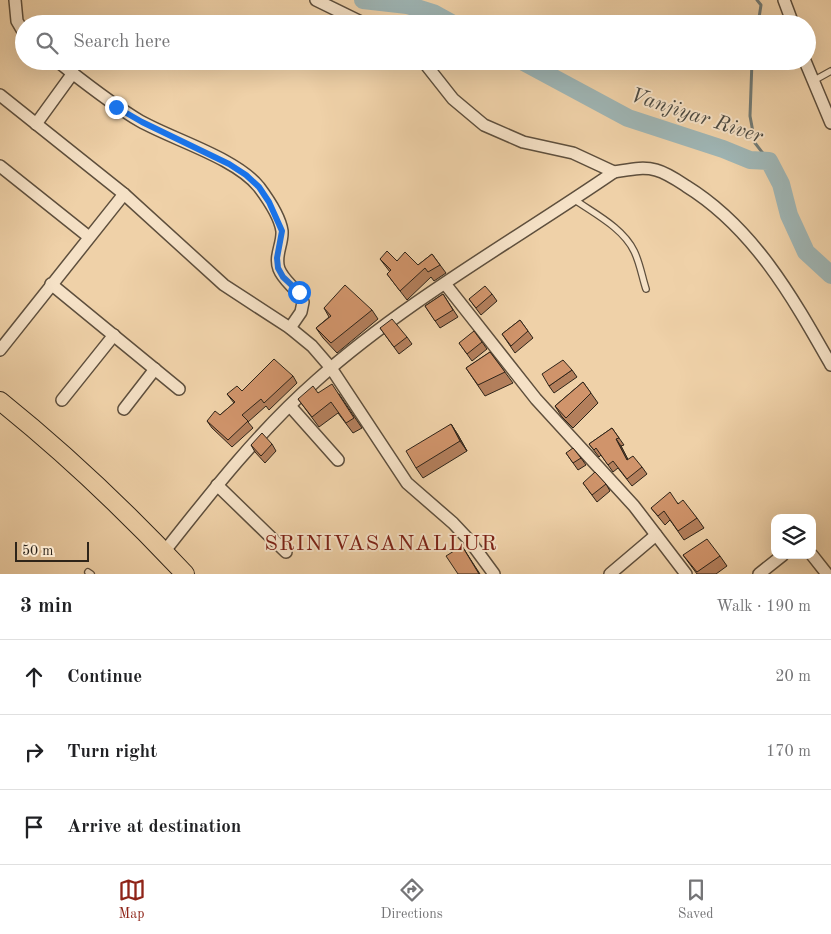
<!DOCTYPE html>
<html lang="en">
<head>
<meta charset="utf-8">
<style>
	body { margin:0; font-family:"Old Standard TT",serif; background:#f2f2f2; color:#202124 }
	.controls { position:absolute; right:15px; bottom:15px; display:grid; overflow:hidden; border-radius:10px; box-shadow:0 5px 20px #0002 }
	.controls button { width:45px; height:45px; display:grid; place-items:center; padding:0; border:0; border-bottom:1px solid #e0e0e0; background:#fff; color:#202124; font:25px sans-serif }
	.scale { position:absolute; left:15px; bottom:12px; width:74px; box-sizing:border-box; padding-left:5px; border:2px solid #2e2419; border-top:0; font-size:14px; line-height:18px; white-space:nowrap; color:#2e2419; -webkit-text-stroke:4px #f5e1c6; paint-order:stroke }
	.stop { position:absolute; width:15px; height:15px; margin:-11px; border:4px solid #1a73e8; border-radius:50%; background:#fff }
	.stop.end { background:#1a73e8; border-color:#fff; box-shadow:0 1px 5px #0008 }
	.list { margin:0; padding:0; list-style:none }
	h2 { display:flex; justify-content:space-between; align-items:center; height:65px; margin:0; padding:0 20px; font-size:21px }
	h2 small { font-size:16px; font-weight:400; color:#757577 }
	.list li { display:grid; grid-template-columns:32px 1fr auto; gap:15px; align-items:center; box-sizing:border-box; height:75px; padding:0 20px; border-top:1px solid #e0e0e0 }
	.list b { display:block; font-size:19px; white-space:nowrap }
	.list em { font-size:16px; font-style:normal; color:#757577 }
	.icon { flex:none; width:28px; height:28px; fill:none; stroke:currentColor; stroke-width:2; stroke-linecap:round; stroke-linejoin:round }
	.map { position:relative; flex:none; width:831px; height:574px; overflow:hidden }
	.search { position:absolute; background:#fff; box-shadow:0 5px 20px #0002; left:15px; right:15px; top:15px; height:55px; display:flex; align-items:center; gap:12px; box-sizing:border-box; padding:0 18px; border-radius:28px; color:#757577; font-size:19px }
	.sheet { height:290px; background:#fff }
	nav { display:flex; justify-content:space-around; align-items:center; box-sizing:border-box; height:70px; border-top:1px solid #e0e0e0; background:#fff; font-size:14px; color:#757577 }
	nav a { display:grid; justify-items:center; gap:2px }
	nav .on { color:#8f2418 }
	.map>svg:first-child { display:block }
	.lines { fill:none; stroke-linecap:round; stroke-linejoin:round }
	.stream { stroke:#717a75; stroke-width:3 }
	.river { stroke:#9eb4b3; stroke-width:18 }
	.service-casing { stroke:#5e4f3d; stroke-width:8 }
	.minor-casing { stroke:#5e4f3d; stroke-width:14 }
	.primary-casing { stroke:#2e2419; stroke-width:20 }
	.service { stroke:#f5e1c6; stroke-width:5.5 }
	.minor { stroke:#f5e1c6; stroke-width:11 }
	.primary { stroke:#efd1a8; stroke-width:18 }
	.wall { fill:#b37f5c; stroke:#2e2419 }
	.shaded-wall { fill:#92684b; stroke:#2e2419 }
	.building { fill:#d0946b; stroke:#2e2419 }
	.route { stroke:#1a73e8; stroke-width:6 }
	.labels { text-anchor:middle; stroke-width:4; stroke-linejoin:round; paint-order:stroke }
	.water-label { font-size:21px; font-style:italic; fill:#4a4840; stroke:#f5e1c6 }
	.quarter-label { font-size:22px; letter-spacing:1px; fill:#7a1f14; stroke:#f5e1c6 }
</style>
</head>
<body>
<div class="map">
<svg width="831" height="574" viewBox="0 0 831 574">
	<rect width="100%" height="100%" fill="#efd1a8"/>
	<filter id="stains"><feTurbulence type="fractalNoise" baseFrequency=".004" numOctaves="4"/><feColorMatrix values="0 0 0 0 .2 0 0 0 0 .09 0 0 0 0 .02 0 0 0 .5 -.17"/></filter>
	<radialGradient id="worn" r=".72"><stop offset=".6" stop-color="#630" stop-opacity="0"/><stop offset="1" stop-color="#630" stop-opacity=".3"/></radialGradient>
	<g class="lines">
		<g class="stream">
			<polyline points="757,0 761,5 758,24"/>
			<polyline points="752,61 750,116 755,143 769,161"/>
		</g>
		<g class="river">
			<polyline points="363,0 407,5 433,13 453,24"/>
			<polyline points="522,61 628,118 723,149 750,160 769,161 781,184 789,215 806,252 831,275"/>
		</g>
		<g class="service-casing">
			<g id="service">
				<polyline points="813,81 831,71"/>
				<path d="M 575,200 C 595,214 623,228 634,251 C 640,263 642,277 646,289"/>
				<polyline points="88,572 91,574"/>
			</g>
		</g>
		<g class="minor-casing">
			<g id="minor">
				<polyline points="15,0 17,21 24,33"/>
				<polyline points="316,0 365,24"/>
				<polyline points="784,0 793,24"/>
				<path d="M 57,61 C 84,82 111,104 140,121 C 174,140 236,158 259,187 C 268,199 280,217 282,231 C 283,244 274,256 279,269 C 284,282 298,289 303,302 L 301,312 L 290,328"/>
				<polyline points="423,61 453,99 484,125 523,142 573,153 614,172"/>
				<polyline points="805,61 831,123"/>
				<polyline points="0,95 124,194 224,285 290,328 312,346 331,368 407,483 453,523 469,540 494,574"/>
				<polyline points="36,124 73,73"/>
				<polyline points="0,166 89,237"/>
				<polyline points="51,284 179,389"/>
				<polyline points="446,285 536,399 634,506 686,574"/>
				<polyline points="0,350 124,194"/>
				<polyline points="62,400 114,335"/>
				<polyline points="290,406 338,460"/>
				<polyline points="124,409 155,369"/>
				<polyline points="217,485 286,552"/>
				<path d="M 164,552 C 212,491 259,431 317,380 C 407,300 515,240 614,172 C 628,170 642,166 656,170 C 667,173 677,180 686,186 C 754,228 793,298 831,365"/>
				<polyline points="812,555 827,574"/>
				<polyline points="610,574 656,535"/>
				<polyline points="759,574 783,555"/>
			</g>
		</g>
		<g class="primary-casing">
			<path id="primary" d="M 0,401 C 66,454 127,512 185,574"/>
		</g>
		<use href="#service" class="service"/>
		<use href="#minor" class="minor"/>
		<use href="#primary" class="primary"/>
	</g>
	<g class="wall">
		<polygon points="432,254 446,273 434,281 431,277 407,300 387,274 390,272 380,259 397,261 418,265"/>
		<polygon points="443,294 458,317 440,328 425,306"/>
		<polygon points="492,294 497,301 481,315 469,299"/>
		<polygon points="324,308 372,310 378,319 337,353 323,338 316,328 329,317"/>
		<polygon points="520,320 533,338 515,353 502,334"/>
		<polygon points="380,328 407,337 412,344 399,354"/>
		<polygon points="482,342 487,349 472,361 459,343"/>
		<polygon points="490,352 513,383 485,396 466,368"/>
		<polygon points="572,370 577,377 554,393 549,386"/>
		<polygon points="293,376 297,383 269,410 266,406 248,422 253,428 232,447 212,428 207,421 220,415 234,403 227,394 242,391"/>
		<polygon points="583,382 598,403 573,428 562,417 555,406"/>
		<polygon points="318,393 339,394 362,428 353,433 338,413 319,427 298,399"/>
		<polygon points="451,424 458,435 467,451 423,478 416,468"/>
		<polygon points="612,428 624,445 621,446 628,460 642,467 647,474 632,486 618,468 613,472 601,455 599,457 589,444"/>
		<polygon points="272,444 276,451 265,463 255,452 251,445"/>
		<polygon points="566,453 581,458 586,465 578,470"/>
		<polygon points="583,483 606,484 610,491 597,502"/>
		<polygon points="678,503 697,518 704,528 684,540 670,520 665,525 651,508"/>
		<polygon points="683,555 720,556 727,566 716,574 697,574"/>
	</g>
	<g class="shaded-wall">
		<polygon points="451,424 458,435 467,451 460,441"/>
		<polygon points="616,439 621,446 632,467 627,460"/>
		<polygon points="462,546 469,557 480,574 479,574"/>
	</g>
	<g class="building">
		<polygon points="387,251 397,261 405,252 418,265 432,254 440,265 428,272 425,268 400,291 387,274 391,270 380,259"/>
		<polygon points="345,285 372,310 331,343 316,328 331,316 324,308"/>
		<polygon points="485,286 492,294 476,308 469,299"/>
		<polygon points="443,294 453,310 435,321 425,306"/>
		<polygon points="392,319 407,337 394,347 380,328"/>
		<polygon points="520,320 528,331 511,346 502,334"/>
		<polygon points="474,331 482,342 467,354 459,343"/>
		<polygon points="490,352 505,372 478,385 466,368"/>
		<polygon points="274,359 293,376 264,403 261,399 242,415 248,421 228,440 207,421 215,411 220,415 235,402 227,394 237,386 242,391"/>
		<polygon points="563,360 572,370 549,386 542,374"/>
		<polygon points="583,382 591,393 566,418 555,406"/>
		<polygon points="332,384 354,418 346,423 331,402 312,417 298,399 313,386 318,393"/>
		<polygon points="451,424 460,441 416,468 406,451"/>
		<polygon points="612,428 619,438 616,439 627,460 633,456 642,467 627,479 613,461 608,465 596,448 594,450 589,444"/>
		<polygon points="262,433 272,444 261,456 251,445"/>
		<polygon points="573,448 581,458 573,463 566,453"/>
		<polygon points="595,472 606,484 592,495 583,483"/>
		<polygon points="670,492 678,504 683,500 697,518 678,531 664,511 658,516 651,508"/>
		<polygon points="707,539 720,556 697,572 683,555"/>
		<polygon points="462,546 479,574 458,574 446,556"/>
	</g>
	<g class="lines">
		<polyline class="route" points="116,107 142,122 229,164 246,175 259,187 269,202 282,231 277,258 278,268 283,277 299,292"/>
	</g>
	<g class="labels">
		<g class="water-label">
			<text transform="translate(697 115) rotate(18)" y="7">Vanjiyar River</text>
		</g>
		<g class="quarter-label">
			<text x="381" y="550">SRINIVASANALLUR</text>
		</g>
	</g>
	<rect width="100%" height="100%" filter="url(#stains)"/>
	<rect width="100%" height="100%" fill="url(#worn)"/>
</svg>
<div class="controls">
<button><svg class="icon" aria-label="layers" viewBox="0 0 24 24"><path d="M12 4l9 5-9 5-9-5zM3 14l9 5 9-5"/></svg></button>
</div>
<div class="scale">50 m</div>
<div class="stop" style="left:299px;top:292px"></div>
<div class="stop end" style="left:116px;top:107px"></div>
<div class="search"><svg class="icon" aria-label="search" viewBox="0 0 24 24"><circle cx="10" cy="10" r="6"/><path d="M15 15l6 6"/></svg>Search here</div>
</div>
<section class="sheet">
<h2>3 min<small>Walk · 190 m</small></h2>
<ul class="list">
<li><svg class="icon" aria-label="ahead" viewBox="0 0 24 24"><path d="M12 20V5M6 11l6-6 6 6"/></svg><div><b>Continue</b></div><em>20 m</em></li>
<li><svg class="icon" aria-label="right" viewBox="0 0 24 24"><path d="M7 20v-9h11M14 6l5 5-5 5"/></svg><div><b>Turn right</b></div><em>170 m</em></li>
<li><svg class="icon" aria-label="arrive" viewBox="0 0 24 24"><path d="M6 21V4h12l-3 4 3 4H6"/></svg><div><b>Arrive at destination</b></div></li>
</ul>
</section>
<nav>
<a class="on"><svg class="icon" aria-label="map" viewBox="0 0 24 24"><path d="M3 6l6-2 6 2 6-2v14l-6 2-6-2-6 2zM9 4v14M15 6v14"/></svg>Map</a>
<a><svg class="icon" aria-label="directions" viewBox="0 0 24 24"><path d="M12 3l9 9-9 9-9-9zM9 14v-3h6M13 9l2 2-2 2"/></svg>Directions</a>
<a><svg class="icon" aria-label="saved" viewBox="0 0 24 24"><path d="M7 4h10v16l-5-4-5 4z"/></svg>Saved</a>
</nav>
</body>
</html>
